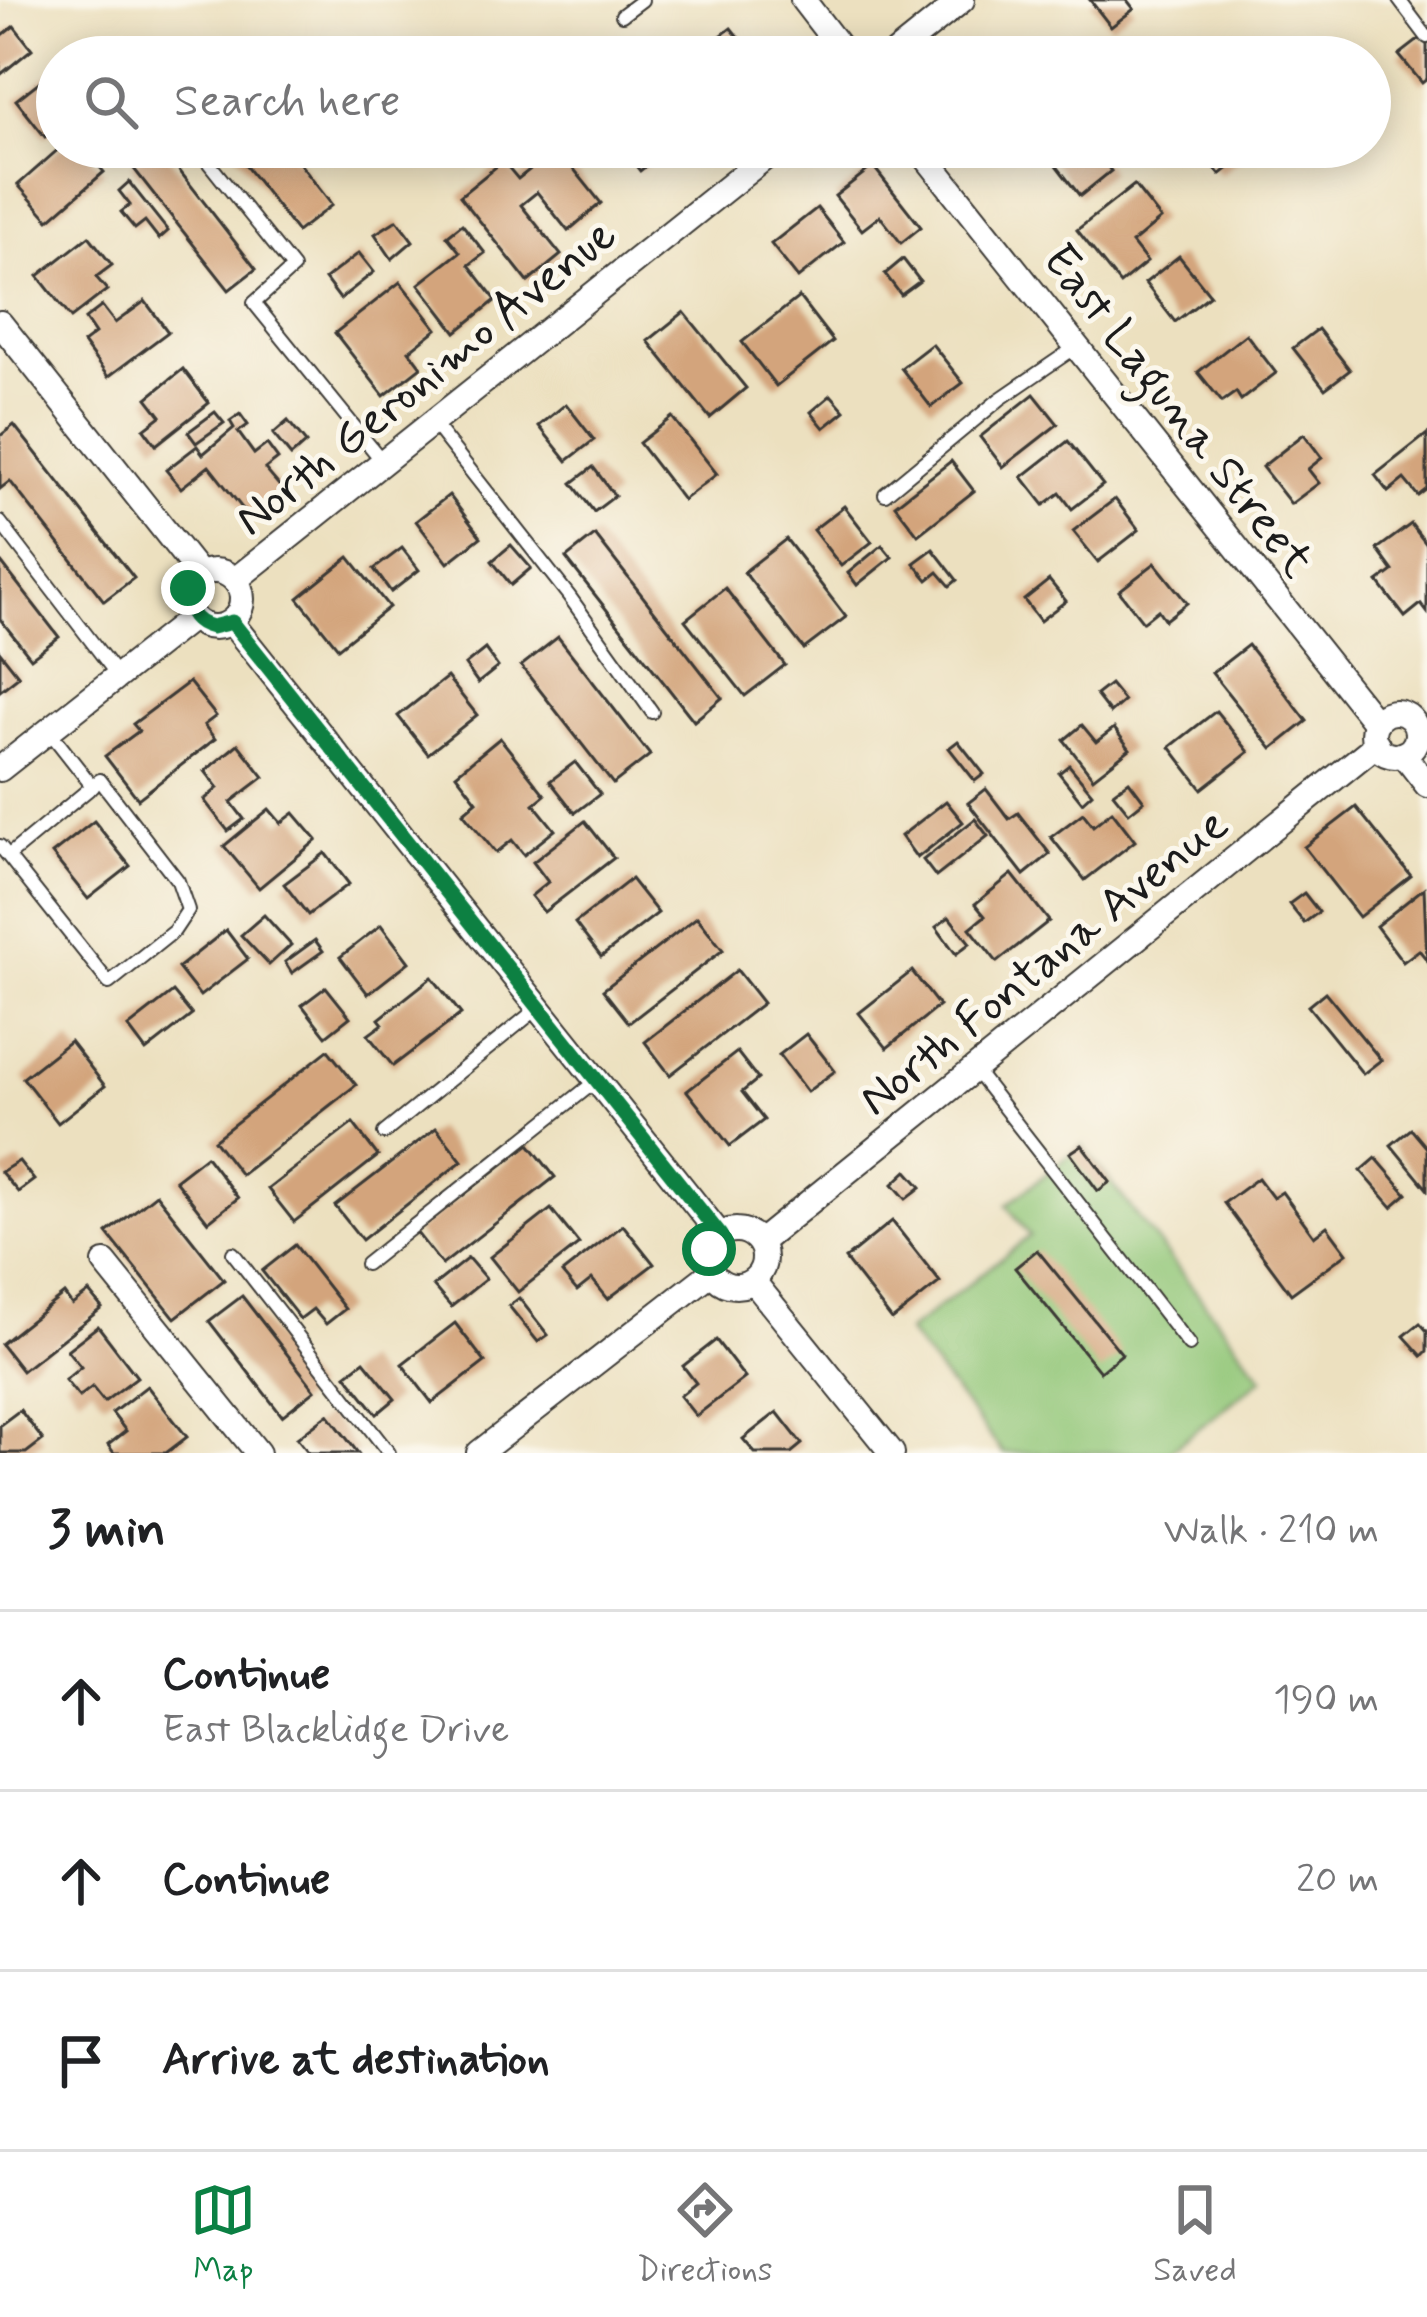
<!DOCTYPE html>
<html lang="en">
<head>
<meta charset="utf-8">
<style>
	body { margin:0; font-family:Mynerve,sans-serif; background:#f2f2f2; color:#202124 }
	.stop { position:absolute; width:36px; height:36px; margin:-27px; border:9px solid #0b8043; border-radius:50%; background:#fff }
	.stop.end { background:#0b8043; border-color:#fff; box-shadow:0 3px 12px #0008 }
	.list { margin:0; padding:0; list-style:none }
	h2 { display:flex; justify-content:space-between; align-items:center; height:156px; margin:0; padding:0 48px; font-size:51px }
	h2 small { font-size:39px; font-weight:400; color:#757577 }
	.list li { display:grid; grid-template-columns:78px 1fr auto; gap:36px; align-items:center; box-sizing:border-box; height:180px; padding:0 48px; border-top:3px solid #e0e0e0 }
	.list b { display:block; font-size:45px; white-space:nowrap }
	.list p { margin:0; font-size:39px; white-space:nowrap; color:#757577 }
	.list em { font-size:39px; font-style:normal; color:#757577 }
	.icon { flex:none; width:66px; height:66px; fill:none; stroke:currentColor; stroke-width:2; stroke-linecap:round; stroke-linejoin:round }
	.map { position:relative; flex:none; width:1427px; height:1453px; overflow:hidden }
	.search { position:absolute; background:#fff; box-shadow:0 6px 30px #0003; left:36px; right:36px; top:36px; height:132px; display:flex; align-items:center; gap:30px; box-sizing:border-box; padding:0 42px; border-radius:66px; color:#757577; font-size:45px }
	.sheet { height:696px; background:#fff }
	nav { display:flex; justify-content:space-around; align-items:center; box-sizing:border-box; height:168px; border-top:3px solid #e0e0e0; background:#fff; font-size:33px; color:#757577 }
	nav a { display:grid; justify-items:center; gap:6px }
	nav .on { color:#0b8043 }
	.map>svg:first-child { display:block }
	.green { fill:#91c677; stroke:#56714a; stroke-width:3 }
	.building { fill:#d3a47c }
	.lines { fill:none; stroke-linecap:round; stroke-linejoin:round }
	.lane-casing { stroke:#3b3934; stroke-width:16 }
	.street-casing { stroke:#3b3934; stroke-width:28 }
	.lane { stroke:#fff; stroke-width:12 }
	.street { stroke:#fff; stroke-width:24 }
	.route { stroke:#0b8043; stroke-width:15 }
	.labels { text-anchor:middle; stroke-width:10; stroke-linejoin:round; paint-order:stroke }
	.street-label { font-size:48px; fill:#1c1c1c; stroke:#fbf7ec }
</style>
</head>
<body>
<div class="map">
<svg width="1427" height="1453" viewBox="0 0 1427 1453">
	<rect width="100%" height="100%" fill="#fbf7ec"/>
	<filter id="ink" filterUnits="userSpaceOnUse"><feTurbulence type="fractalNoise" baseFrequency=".00833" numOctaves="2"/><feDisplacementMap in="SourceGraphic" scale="24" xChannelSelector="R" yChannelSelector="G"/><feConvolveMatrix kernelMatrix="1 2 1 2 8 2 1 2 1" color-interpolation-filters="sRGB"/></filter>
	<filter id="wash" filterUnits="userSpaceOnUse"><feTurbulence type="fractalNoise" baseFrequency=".004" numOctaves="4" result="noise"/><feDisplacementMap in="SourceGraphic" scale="48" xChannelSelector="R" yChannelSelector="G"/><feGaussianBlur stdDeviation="2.7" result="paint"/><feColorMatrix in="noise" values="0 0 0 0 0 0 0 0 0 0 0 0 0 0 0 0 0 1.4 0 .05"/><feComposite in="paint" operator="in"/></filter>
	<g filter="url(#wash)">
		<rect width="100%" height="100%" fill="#ece0bf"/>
		<polygon class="green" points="1082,1145 1263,1378 1167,1453 1003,1453 907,1332 1030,1236 1007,1205"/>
		<g id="blocks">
			<g class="building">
				<polygon points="1090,0 1127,0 1134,9 1111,27"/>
				<polygon points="14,26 32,49 0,75 0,37"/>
				<polygon points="731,28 754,57 693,57"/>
				<polygon points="1421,38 1427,45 1427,79 1422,83 1399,55"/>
				<polygon points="53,71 57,76 57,128 45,137 16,100"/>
				<polygon points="61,147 82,147 104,172 49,220 18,185"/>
				<polygon points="154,147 161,147 256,269 229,290 131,165"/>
				<polygon points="231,147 287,147 332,205 297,232"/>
				<polygon points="621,147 670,147 640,171"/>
				<polygon points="1042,147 1093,147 1111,171 1080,196"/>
				<polygon points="1198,147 1245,147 1249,152 1220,175"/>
				<polygon points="557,148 601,203 568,231 537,192 521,205 561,255 528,282 460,196 503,161 518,179"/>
				<polygon points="873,166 921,227 901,243 880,216 862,230 835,196"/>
				<polygon points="129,182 168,231 159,239 145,221 135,229 121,212 130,205 119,191"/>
				<polygon points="1134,185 1161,219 1132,243 1147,262 1120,284 1077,230"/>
				<polygon points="817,208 844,242 798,278 771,244"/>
				<polygon points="397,220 413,241 392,259 375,234"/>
				<polygon points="462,224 485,253 469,265 496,300 456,332 419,284 460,252 447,236"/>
				<polygon points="89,236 112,265 96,277 107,290 71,318 38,276"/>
				<polygon points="359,253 374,272 340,299 325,279"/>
				<polygon points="1179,256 1210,295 1175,322 1145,283"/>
				<polygon points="903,259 920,281 901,295 885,274"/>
				<polygon points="400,282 437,329 409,351 421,367 384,396 335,333"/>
				<polygon points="799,297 833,341 776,386 742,342"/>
				<polygon points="145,301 168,332 108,377 83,343 95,334 85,319 102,306 115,323"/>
				<polygon points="684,312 746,388 710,418 648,341"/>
				<polygon points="1318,329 1350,370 1325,389 1293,348"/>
				<polygon points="1246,334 1276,373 1241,400 1236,392 1222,402 1198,372"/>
				<polygon points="932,344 963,383 931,407 901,368"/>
				<polygon points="183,369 209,403 156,445 144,429 161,416 147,398"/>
				<polygon points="1034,394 1058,424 1003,467 980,437"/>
				<polygon points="831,395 845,411 824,428 811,412"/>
				<polygon points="566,404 594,440 567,461 539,426"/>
				<polygon points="215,412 224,423 196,443 188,432"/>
				<polygon points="240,414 248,425 238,432 254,454 267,444 278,459 265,469 283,490 249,517 209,466 181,488 166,470 197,446 203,454 234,428 230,421"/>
				<polygon points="672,417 717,474 683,500 639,443"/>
				<polygon points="288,421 306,443 291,456 273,434"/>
				<polygon points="14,425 134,578 104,601 10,481 0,489 0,436"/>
				<polygon points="1304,434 1322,458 1308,469 1319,483 1291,504 1262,467"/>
				<polygon points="1427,434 1427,489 1418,496 1404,479 1388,492 1375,475"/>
				<polygon points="1068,441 1103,485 1072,509 1060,493 1044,505 1022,477"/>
				<polygon points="951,461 974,491 918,535 895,505"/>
				<polygon points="593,467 615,496 594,512 572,483"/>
				<polygon points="449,495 481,537 448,563 416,521"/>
				<polygon points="1115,499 1139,530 1098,562 1073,531"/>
				<polygon points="844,506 872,542 841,566 813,530"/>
				<polygon points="1411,524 1427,545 1427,612 1421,604 1405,617 1378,582 1393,571 1377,549"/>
				<polygon points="595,535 722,698 694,721 566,558"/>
				<polygon points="786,539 846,617 804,649 744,572"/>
				<polygon points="511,545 531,568 511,585 492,561"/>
				<polygon points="882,545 892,557 857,585 848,573"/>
				<polygon points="402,548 419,570 391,592 374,569"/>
				<polygon points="933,549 957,580 950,586 938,572 928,580 914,563"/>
				<polygon points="349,557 389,607 338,648 298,598"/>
				<polygon points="0,561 59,637 31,658 0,619"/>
				<polygon points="1155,563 1187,603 1165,620 1158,610 1143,622 1119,591"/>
				<polygon points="1049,580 1066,601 1040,621 1024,600"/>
				<polygon points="725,588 785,665 745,696 685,620"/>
				<polygon points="558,637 650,755 613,784 521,666"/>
				<polygon points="1248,645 1307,721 1272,749 1212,673"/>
				<polygon points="485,649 498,667 478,683 465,665"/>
				<polygon points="0,652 19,676 0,691"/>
				<polygon points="447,677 477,715 428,754 398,716"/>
				<polygon points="189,682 216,716 204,725 215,739 138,799 105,756 139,731 133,724"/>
				<polygon points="1110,684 1124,701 1110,713 1096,695"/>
				<polygon points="1216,711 1249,752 1202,789 1170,747"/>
				<polygon points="1082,725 1096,742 1114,728 1130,749 1093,778 1064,740"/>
				<polygon points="500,738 545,795 534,804 555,830 524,855 512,840 496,853 463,813 477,801 456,774"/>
				<polygon points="958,741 984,774 975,781 949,748"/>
				<polygon points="238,744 264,777 231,802 244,819 228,831 204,800 218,788 205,771"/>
				<polygon points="575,762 600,794 575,813 550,781"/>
				<polygon points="1069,765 1092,793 1082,802 1059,773"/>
				<polygon points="1129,781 1144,801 1129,813 1113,793"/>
				<polygon points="986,789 1009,819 1018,813 1050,854 1024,875 968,803"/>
				<polygon points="946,801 963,822 917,858 901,836"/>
				<polygon points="1356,807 1411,876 1359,917 1304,847"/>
				<polygon points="269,809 281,823 294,813 317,840 259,888 224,846"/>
				<polygon points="1112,811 1135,841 1085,880 1051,837 1083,813 1093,826"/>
				<polygon points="975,819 988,836 936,877 923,860"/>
				<polygon points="94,821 130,866 88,899 52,854"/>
				<polygon points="585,821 614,858 544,912 531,896 548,882 533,862"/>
				<polygon points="325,853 349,884 308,915 284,884"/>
				<polygon points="1012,874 1049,921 997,962 970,928 985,916 975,904"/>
				<polygon points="631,879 658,913 601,957 575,923"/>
				<polygon points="1424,888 1427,960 1419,950 1403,962 1376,926"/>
				<polygon points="1304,893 1319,912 1304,923 1289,904"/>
				<polygon points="264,915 291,945 269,965 241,935"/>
				<polygon points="697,917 723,950 629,1023 603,990"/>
				<polygon points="949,917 970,943 956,954 936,927"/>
				<polygon points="381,925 409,962 368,994 340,957"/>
				<polygon points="226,930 248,959 200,996 178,968"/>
				<polygon points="315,940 323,951 292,973 285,962"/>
				<polygon points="737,970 763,1003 670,1075 645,1042"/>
				<polygon points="912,971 939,1006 887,1048 859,1013"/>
				<polygon points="432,977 461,1014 393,1066 368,1035 383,1024 379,1019"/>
				<polygon points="326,987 350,1017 326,1036 302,1005"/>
				<polygon points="173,992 192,1015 146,1051 128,1027"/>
				<polygon points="1325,992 1381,1060 1363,1074 1308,1006"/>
				<polygon points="806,1034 835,1071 807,1092 779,1055"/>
				<polygon points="70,1041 105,1086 58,1123 23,1078"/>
				<polygon points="328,1050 356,1085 241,1175 214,1140"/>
				<polygon points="737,1052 758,1079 742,1092 764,1120 730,1146 687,1091"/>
				<polygon points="353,1123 378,1156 294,1222 268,1189"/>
				<polygon points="436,1128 462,1161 362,1240 335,1206"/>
				<polygon points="1411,1129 1427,1148 1427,1189 1391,1145"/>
				<polygon points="529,1144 555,1177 442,1265 416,1232"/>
				<polygon points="1082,1145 1110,1182 1098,1191 1070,1153"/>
				<polygon points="206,1156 238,1198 208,1222 175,1180"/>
				<polygon points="1376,1158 1407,1194 1392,1207 1361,1171"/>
				<polygon points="19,1161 34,1180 18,1192 1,1172"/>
				<polygon points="907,1171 921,1187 906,1199 893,1184"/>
				<polygon points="1258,1178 1273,1198 1282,1192 1314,1236 1327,1226 1347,1253 1291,1294 1224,1203"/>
				<polygon points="156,1194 224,1280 175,1318 107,1233"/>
				<polygon points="551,1209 579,1244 518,1292 490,1257"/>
				<polygon points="892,1221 940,1282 892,1320 845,1259"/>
				<polygon points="623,1225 654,1264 608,1299 592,1279 577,1291 562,1273"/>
				<polygon points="295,1245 345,1309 326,1324 313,1309 300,1319 262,1271"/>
				<polygon points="1037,1250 1122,1354 1100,1372 1015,1268"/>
				<polygon points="468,1258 486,1279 451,1307 433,1286"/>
				<polygon points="89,1292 102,1308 22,1371 1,1344 64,1294 72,1305"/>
				<polygon points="242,1296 315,1390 282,1416 209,1321"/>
				<polygon points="519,1298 548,1335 538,1342 509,1306"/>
				<polygon points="455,1323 485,1362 432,1403 402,1364"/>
				<polygon points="1420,1323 1427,1331 1427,1351 1422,1356 1404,1336"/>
				<polygon points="98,1326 137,1377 104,1402 92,1387 79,1397 65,1380 81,1367 67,1350"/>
				<polygon points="716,1340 745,1378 696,1416 680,1396 696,1383 683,1366"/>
				<polygon points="364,1361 395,1399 377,1414 346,1375"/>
				<polygon points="147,1386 187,1437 166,1453 114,1453 108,1445 126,1431 112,1413"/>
				<polygon points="20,1410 43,1440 26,1453 0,1453 0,1425"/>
				<polygon points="777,1412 802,1444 791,1453 755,1453 743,1439"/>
				<polygon points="328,1414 358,1453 309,1453 297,1438"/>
			</g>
		</g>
	</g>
	<g filter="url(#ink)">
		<use href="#blocks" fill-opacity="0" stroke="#3b3934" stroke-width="3"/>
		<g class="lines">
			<g class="lane-casing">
				<g id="lane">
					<polyline points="1399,0 1427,37"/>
					<polyline points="622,15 642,0"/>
					<polyline points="196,147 293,268 254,303 383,462"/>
					<polyline points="433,423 569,596 652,712"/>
					<polyline points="885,494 1000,399 1076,347"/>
					<polyline points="0,522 118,676"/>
					<polyline points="49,731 93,787"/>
					<polyline points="0,846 8,856 109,983 174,931 188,910 178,881 100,780 8,856"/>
					<polyline points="974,1069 1189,1345"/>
					<polyline points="384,1133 538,1008"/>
					<polyline points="233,1253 389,1453"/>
					<polyline points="366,1264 596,1081"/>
				</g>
			</g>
			<g class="street-casing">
				<g id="street">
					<polyline points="803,0 847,57"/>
					<polyline points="891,57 962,0"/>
					<polyline points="918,147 1376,723"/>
					<polyline points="0,323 200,575"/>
					<circle cx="214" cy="599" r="28"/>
					<polyline points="235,580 778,147"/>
					<polyline points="231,622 720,1235"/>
					<circle cx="1395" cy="734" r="22"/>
					<polyline points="1403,754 1427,785"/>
					<polyline points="0,769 193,617"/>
					<circle cx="736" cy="1258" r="28"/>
					<polyline points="760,1242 1377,744"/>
					<polyline points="105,1263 258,1453"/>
					<polyline points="753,1281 892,1453"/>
					<polyline points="479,1453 712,1272"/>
				</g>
			</g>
			<use href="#lane" class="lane"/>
			<use href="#street" class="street"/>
		</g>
	</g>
	<g class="lines" filter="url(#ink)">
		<path class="route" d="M 188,588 C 186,608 191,622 212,627 L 232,622 L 720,1235 L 709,1249"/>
	</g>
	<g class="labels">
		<g class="street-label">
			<text transform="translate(424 375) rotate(-39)" y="17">North Geronimo Avenue</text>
			<text transform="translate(1180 409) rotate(52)" y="17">East Laguna Street</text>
			<text transform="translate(1042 960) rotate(-39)" y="17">North Fontana Avenue</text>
		</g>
	</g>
</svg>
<div class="stop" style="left:709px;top:1249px"></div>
<div class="stop end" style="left:188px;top:588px"></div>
<div class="search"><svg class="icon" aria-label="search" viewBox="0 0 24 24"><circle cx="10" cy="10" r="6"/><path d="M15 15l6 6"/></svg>Search here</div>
</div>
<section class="sheet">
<h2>3 min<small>Walk · 210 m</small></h2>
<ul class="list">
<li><svg class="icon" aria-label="ahead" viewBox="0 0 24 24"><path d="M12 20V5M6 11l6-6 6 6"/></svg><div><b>Continue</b><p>East Blacklidge Drive</p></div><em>190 m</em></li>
<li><svg class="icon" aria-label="ahead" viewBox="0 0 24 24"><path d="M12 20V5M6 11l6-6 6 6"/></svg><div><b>Continue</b></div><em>20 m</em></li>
<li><svg class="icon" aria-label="arrive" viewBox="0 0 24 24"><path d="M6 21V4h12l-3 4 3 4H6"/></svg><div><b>Arrive at destination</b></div></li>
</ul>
</section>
<nav>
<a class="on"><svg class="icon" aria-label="map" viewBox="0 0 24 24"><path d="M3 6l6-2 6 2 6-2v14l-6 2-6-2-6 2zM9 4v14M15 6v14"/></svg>Map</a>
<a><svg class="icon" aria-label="directions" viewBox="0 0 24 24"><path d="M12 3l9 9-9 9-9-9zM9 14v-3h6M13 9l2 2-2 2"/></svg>Directions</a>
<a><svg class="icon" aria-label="saved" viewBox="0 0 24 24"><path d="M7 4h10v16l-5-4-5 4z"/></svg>Saved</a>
</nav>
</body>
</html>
